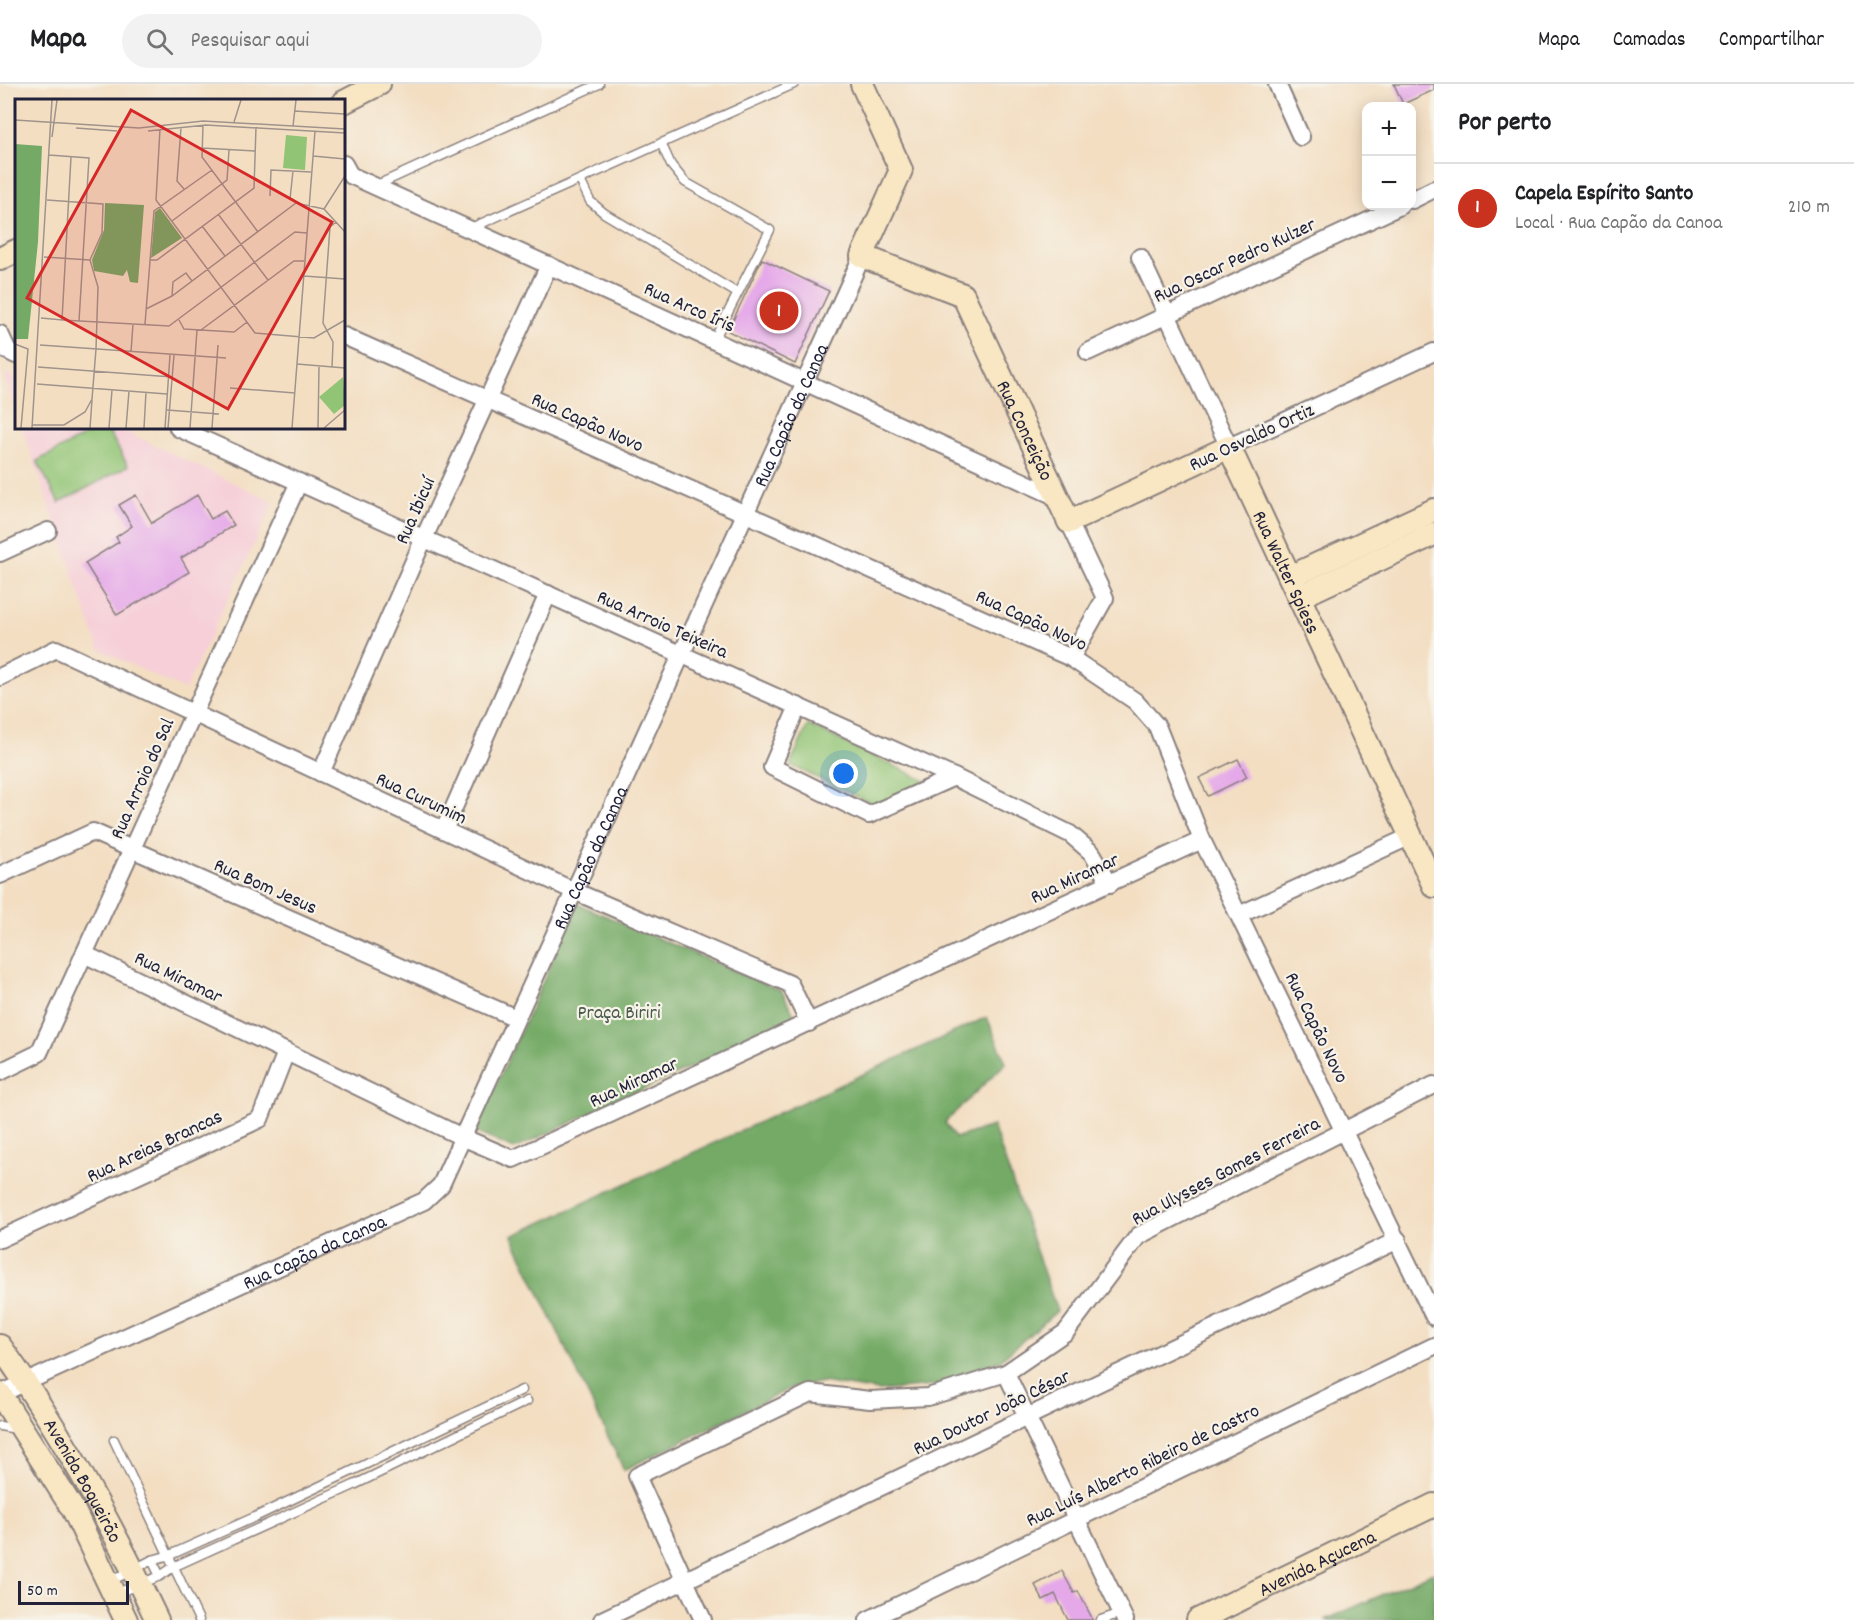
<!DOCTYPE html>
<html lang="pt">
<head>
<meta charset="utf-8">
<style>
	body { margin:0; font-family:Dekko,sans-serif; background:#f2f2f2; color:#202124 }
	.controls { position:absolute; right:18px; top:18px; display:grid; overflow:hidden; border-radius:12px; box-shadow:0 3px 15px #0003 }
	.controls button { width:54px; height:54px; display:grid; place-items:center; padding:0; border:0; border-bottom:2px solid #e0e0e0; background:#fff; color:#202124; font:30px sans-serif }
	.scale { position:absolute; left:18px; bottom:15px; width:111px; box-sizing:border-box; padding-left:6px; border:3px solid #22223b; border-top:0; font-size:16px; line-height:21px; white-space:nowrap; color:#22223b; -webkit-text-stroke:4px #f7f3e8; paint-order:stroke }
	.you { position:absolute; left:844px; top:690px; width:21px; height:21px; margin:-15px; border:4px solid #fff; border-radius:50%; background:#1a73e8; box-shadow:0 0 0 9px #1a73e833 }
	.badge { display:grid; place-items:center; width:39px; height:39px; border-radius:50%; background:#c8321e; color:#fff; font-size:20px; font-weight:700 }
	.pin { position:absolute; translate:-50% -50%; border:3px solid #fff; box-shadow:0 2px 6px #0006 }
	.list { margin:0; padding:0; list-style:none }
	h2 { display:flex; justify-content:space-between; align-items:center; height:78px; margin:0; padding:0 24px; font-size:26px }
	h2 small { font-size:20px; font-weight:400; color:#757577 }
	.list li { display:grid; grid-template-columns:39px 1fr auto; gap:18px; align-items:center; box-sizing:border-box; height:90px; padding:0 24px; border-top:2px solid #e0e0e0 }
	.list b { display:block; font-size:22px; white-space:nowrap }
	.list p { margin:0; font-size:20px; white-space:nowrap; color:#757577 }
	.list em { font-size:20px; font-style:normal; color:#757577 }
	.icon { flex:none; width:33px; height:33px; fill:none; stroke:currentColor; stroke-width:2; stroke-linecap:round; stroke-linejoin:round }
	.map { position:relative; flex:none; width:1434px; height:1536px; overflow:hidden }
	header { display:flex; align-items:center; gap:36px; box-sizing:border-box; height:84px; padding:0 30px; background:#fff; border-bottom:2px solid #e0e0e0 }
	header strong { font-size:28px }
	nav { display:flex; gap:33px; margin-inline-start:auto; font-size:21px }
	.search { width:420px; height:54px; background:#f2f2f2; display:flex; align-items:center; gap:15px; box-sizing:border-box; padding:0 21px; border-radius:33px; color:#757577; font-size:22px }
	main { display:flex }
	aside { flex:1; background:#fff }
	.map>svg:first-child { display:block }
	.built { fill:#f6cfd8 }
	.green { fill:#91c475; stroke:#5a7358; stroke-width:1.5 }
	.forest { fill:#74aa66; stroke:#4b6650; stroke-width:1.5 }
	.building { fill:#e5a9e9 }
	.lines { fill:none; stroke-linecap:round; stroke-linejoin:round }
	.lane-casing { stroke:#8a807e; stroke-width:11 }
	.street-casing { stroke:#8a807e; stroke-width:20 }
	.secondary-casing { stroke:#8a807e; stroke-width:26 }
	.lane { stroke:#fff; stroke-width:8 }
	.street { stroke:#fff; stroke-width:16 }
	.secondary { stroke:#f9e7c3; stroke-width:22 }
	.labels { text-anchor:middle; stroke-width:4.5; stroke-linejoin:round; paint-order:stroke }
	.street-label { font-size:20px; fill:#22223b; stroke:#f7f3e8 }
	.park-label { font-size:20px; fill:#495b4f; stroke:#f7f3e8 }
	.inset-road { fill:none; stroke:#9f938c; stroke-width:1.5 }
	.view { fill:#d62828; fill-opacity:0.15; stroke:#d62828; stroke-width:3 }
	.inset-edge { fill:none; stroke:#22223b; stroke-width:3 }
</style>
</head>
<body>
<header>
<strong>Mapa</strong>
<div class="search"><svg class="icon" aria-label="search" viewBox="0 0 24 24"><circle cx="10" cy="10" r="6"/><path d="M15 15l6 6"/></svg>Pesquisar aqui</div>
<nav><a>Mapa</a><a>Camadas</a><a>Compartilhar</a></nav>
</header>
<main>
<div class="map">
<svg width="1434" height="1536" viewBox="0 0 1434 1536">
	<rect width="100%" height="100%" fill="#f7f3e8"/>
	<filter id="ink" filterUnits="userSpaceOnUse"><feTurbulence type="fractalNoise" baseFrequency=".0167" numOctaves="2"/><feDisplacementMap in="SourceGraphic" scale="12" xChannelSelector="R" yChannelSelector="G"/><feConvolveMatrix kernelMatrix="1 2 1 2 8 2 1 2 1" color-interpolation-filters="sRGB"/></filter>
	<filter id="wash" filterUnits="userSpaceOnUse"><feTurbulence type="fractalNoise" baseFrequency=".008" numOctaves="4" result="noise"/><feDisplacementMap in="SourceGraphic" scale="24" xChannelSelector="R" yChannelSelector="G"/><feGaussianBlur stdDeviation="1.35" result="paint"/><feColorMatrix in="noise" values="0 0 0 0 0 0 0 0 0 0 0 0 0 0 0 0 0 1.4 0 .05"/><feComposite in="paint" operator="in"/></filter>
	<g filter="url(#wash)">
		<rect width="100%" height="100%" fill="#f3dec2"/>
		<g class="built">
			<polygon points="3,289 16,295 16,328 16,327"/>
			<polygon points="22,344 118,344 274,418 185,606 99,565"/>
		</g>
		<g class="green">
			<polygon points="99,344 107,344 128,382 59,419 37,377"/>
			<polygon points="808,641 928,698 877,722 790,681"/>
		</g>
		<g class="forest">
			<polygon points="578,820 782,907 796,935 514,1065 475,1048"/>
			<polygon points="987,933 1006,979 945,1038 955,1054 993,1042 1057,1227 999,1277 942,1301 878,1307 822,1298 789,1305 624,1386 512,1152"/>
			<polygon points="1434,1488 1434,1536 1325,1536"/>
		</g>
		<g id="blocks">
			<g class="building">
				<polygon points="1394,0 1434,0 1434,6 1403,20"/>
				<polygon points="762,175 829,207 795,280 728,247"/>
				<polygon points="136,411 152,439 197,411 211,435 225,427 234,441 181,474 189,488 117,531 85,479 119,458 116,453 132,442 119,421"/>
				<polygon points="1238,675 1247,693 1208,712 1199,694"/>
				<polygon points="1062,1487 1074,1509 1078,1507 1093,1536 1068,1536 1055,1510 1043,1516 1035,1501"/>
			</g>
		</g>
	</g>
	<g filter="url(#ink)">
		<use href="#blocks" fill-opacity="0" stroke="#8a807e" stroke-width="1.5"/>
		<g class="lines">
			<g class="lane-casing">
				<g id="lane">
					<polyline points="661,59 671,81 685,98 770,146 714,256"/>
					<polyline points="580,96 590,117 604,129 737,209"/>
					<polyline points="375,102 599,0"/>
					<polyline points="469,145 794,0"/>
					<polyline points="0,1342 17,1345"/>
					<polyline points="114,1356 199,1536"/>
					<polyline points="152,1476 160,1492"/>
					<polyline points="109,1498 152,1476 170,1471 255,1433 522,1306"/>
					<polyline points="115,1510 160,1492 175,1482 354,1401 527,1317"/>
					<polyline points="1101,1536 1121,1529"/>
				</g>
			</g>
			<g class="street-casing">
				<g id="street">
					<polyline points="1277,0 1301,53"/>
					<polyline points="344,80 350,91 1057,413"/>
					<polyline points="1412,116 1434,105"/>
					<polyline points="1140,173 1229,363 1434,268"/>
					<polyline points="0,250 8,267 16,271"/>
					<polyline points="344,252 1071,574 1135,617 1157,642 1202,756 1434,1233"/>
					<polyline points="1088,268 1400,122"/>
					<polyline points="178,344 954,693 1070,750 1092,769 1110,800"/>
					<polyline points="1069,438 1105,514 1071,574"/>
					<polyline points="0,469 48,447"/>
					<polyline points="0,593 56,565 574,807 790,900 809,939"/>
					<polyline points="798,622 772,683 869,731 954,693"/>
					<polyline points="321,689 424,454 549,181"/>
					<polyline points="444,746 548,510"/>
					<polyline points="0,791 93,748 516,934"/>
					<polyline points="1239,831 1411,752"/>
					<polyline points="84,870 462,1053 513,1075 1202,756"/>
					<polyline points="0,988 39,969 299,398"/>
					<polyline points="0,1155 260,1035 286,968"/>
					<polyline points="1006,1289 1125,1536"/>
					<path id="s1" d="M 0,1310 L 424,1117 L 441,1101 L 862,172"/>
					<polyline points="602,1536 1398,1156"/>
					<polyline points="703,1536 637,1392 810,1309 870,1316 928,1313 1006,1289 1066,1248 1138,1152 1434,1001"/>
					<polyline points="868,1536 1434,1262"/>
				</g>
			</g>
			<g class="secondary-casing">
				<g id="secondary">
					<path id="s2" d="M 862,0 L 901,86 L 862,172 L 963,211 L 1069,438 L 1229,363 L 1434,802"/>
					<polyline points="344,18 379,0"/>
					<polyline points="0,175 16,167"/>
					<polyline points="1290,493 1434,426"/>
					<polyline points="1299,513 1434,450"/>
					<path id="s3" d="M 0,1262 C 61,1347 112,1441 157,1536"/>
					<polyline points="0,1310 74,1427 126,1536"/>
					<path id="s4" d="M 1198,1536 L 1434,1421"/>
				</g>
			</g>
			<use href="#lane" class="lane"/>
			<use href="#street" class="street"/>
			<use href="#secondary" class="secondary"/>
		</g>
	</g>
	<g class="labels">
		<g class="street-label">
			<text transform="translate(1234 175) rotate(-25)" y="7">Rua Oscar Pedro Kulzer</text>
			<text transform="translate(690 222) rotate(24)" y="7">Rua Arco Íris</text>
			<text dy="7" stroke="none"><textPath href="#s1" startOffset="1335">Rua Capão da Canoa</textPath></text>
			<text transform="translate(588 337) rotate(24)" y="7">Rua Capão Novo</text>
			<text dy="7" stroke="none"><textPath href="#s2" startOffset="446">Rua Conceição</textPath></text>
			<text transform="translate(1251 352) rotate(-25)" y="7">Rua Osvaldo Ortiz</text>
			<text transform="translate(414 426) rotate(-66)" y="7">Rua Ibicuí</text>
			<text dy="7" stroke="none"><textPath href="#s2" startOffset="862">Rua Walter Spiess</textPath></text>
			<text transform="translate(1032 535) rotate(25)" y="7">Rua Capão Novo</text>
			<text transform="translate(663 539) rotate(24)" y="7">Rua Arroio Teixeira</text>
			<text transform="translate(141 694) rotate(-66)" y="7">Rua Arroio do Sal</text>
			<text transform="translate(422 713) rotate(25)" y="7">Rua Curumim</text>
			<text dy="7" stroke="none"><textPath href="#s1" startOffset="849">Rua Capão da Canoa</textPath></text>
			<text transform="translate(1074 793) rotate(-25)" y="7">Rua Miramar</text>
			<text transform="translate(266 801) rotate(24)" y="7">Rua Bom Jesus</text>
			<text transform="translate(179 892) rotate(26)" y="7">Rua Miramar</text>
			<text transform="translate(1318 943) rotate(64)" y="7">Rua Capão Novo</text>
			<text transform="translate(633 997) rotate(-25)" y="7">Rua Miramar</text>
			<text transform="translate(154 1061) rotate(-25)" y="7">Rua Areias Brancas</text>
			<text transform="translate(1225 1086) rotate(-28)" y="7">Rua Ulysses Gomes Ferreira</text>
			<text dy="7" stroke="none"><textPath href="#s1" startOffset="345">Rua Capão da Canoa</textPath></text>
			<text transform="translate(991 1327) rotate(-26)" y="7">Rua Doutor João César</text>
			<text transform="translate(1142 1380) rotate(-26)" y="7">Rua Luís Alberto Ribeiro de Castro</text>
			<text dy="7" stroke="none"><textPath href="#s3" startOffset="158">Avenida Boqueirão</textPath></text>
			<text dy="7" stroke="none"><textPath href="#s4" startOffset="132">Avenida Açucena</textPath></text>
		</g>
		<g class="park-label">
			<text x="619" y="934">Praça Biriri</text>
		</g>
	</g>
	<g transform="translate(15 15)">
		<rect width="330" height="330" fill="#f3dec2"/>
		<path d="M 271,36 L 292,38 L 290,71 L 268,69 ZM 328,278 L 330,306 L 319,315 L 304,298 Z" fill="#91c475"/>
		<path d="M 0,45 L 27,47 L 23,143 L 13,240 L 0,240 ZM 90,104 L 129,106 L 123,184 L 115,183 L 112,171 L 108,177 L 79,172 L 77,161 L 89,131 ZM 145,109 L 167,139 L 136,159 L 140,113 Z" fill="#74aa66"/>
		<path class="inset-road" d="M 279,12 L 330,15M 0,21 L 124,29 L 188,22 L 330,30M 219,23 L 226,1M 188,26 L 187,58 L 243,133M 278,27 L 281,1M 61,29 L 102,32M 166,29 L 162,82 L 169,90M 145,30 L 141,101 L 240,234 L 299,239 L 330,221M 133,32 L 191,26 L 330,34M 37,38 L 42,1M 187,49 L 240,52M 34,56 L 74,59 L 64,222M 298,57 L 330,60M 255,97 L 256,71 L 296,73M 275,100 L 278,72M 309,110 L 330,77M 203,115 L 253,181M 157,122 L 212,81 L 214,51M 187,127 L 210,157M 29,158 L 75,161M 135,161 L 142,161 L 239,89 L 241,28M 289,177 L 330,180M 157,197 L 158,183 L 171,174 L 177,182M 131,210 L 157,197 L 281,104 L 309,110 L 330,133M 26,219 L 47,221 L 56,58M 47,221 L 154,227 L 280,133 L 292,134M 164,221 L 169,230 L 219,233 L 232,223M 130,225 L 139,112 L 197,71M 186,231 L 279,162 L 289,162M 0,245 L 13,250 L 6,329M 25,246 L 211,259M 116,253 L 118,225M 282,265 L 330,269M 23,268 L 157,278M 317,269 L 318,243 L 308,224 L 315,128 L 321,123M 22,285 L 152,295M 215,289 L 280,294M 152,311 L 204,315M 17,326 L 49,326 L 70,313 L 77,300 L 81,250 L 83,188 L 75,161 L 87,134 L 88,105 L 32,101M 17,329 L 37,1M 75,329 L 77,301M 94,329 L 97,291M 111,329 L 114,292M 129,329 L 131,293M 150,329 L 155,256M 153,329 L 159,256M 175,329 L 182,231M 197,329 L 203,246M 277,329 L 300,32M 303,329 L 304,268M 309,329 L 330,311"/>
		<path class="view" d="M 116,11 L 317,123 L 213,310 L 12,199 Z"/>
		<rect width="330" height="330" class="inset-edge"/>
	</g>
</svg>
<div class="controls">
<button>+</button>
<button>−</button>
</div>
<div class="scale">50 m</div>
<div class="you"></div>
<div class="pin badge" style="left:779px;top:227px">1</div>
</div>
<aside>
<h2>Por perto<small></small></h2>
<ul class="list">
<li><span class="badge">1</span><div><b>Capela Espírito Santo</b><p>Local · Rua Capão da Canoa</p></div><em>210 m</em></li>
</ul>
</aside>
</main>
</body>
</html>
